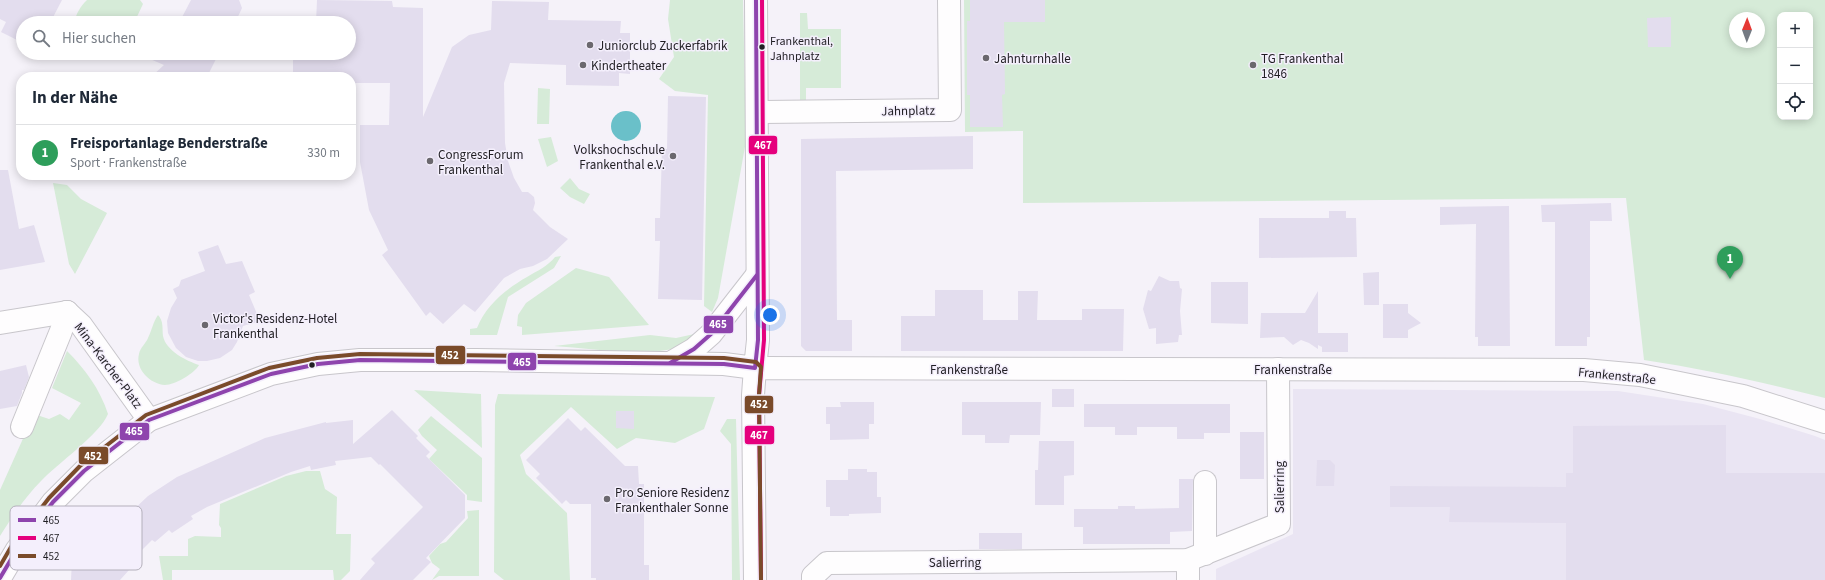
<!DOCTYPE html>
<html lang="de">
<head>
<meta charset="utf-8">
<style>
	body { margin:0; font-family:"Source Sans 3",sans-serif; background:#f2f2f3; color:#1f2937 }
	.controls { position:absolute; right:12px; top:12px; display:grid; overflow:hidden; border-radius:8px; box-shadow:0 2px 10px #0003 }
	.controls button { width:36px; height:36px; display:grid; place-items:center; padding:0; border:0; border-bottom:1px solid #e0e1e3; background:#fff; color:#1f2937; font:20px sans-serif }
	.compass { position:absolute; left:1729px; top:12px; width:36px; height:36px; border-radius:50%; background:#fff; box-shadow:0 2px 10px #0003; rotate:1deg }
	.you { position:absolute; left:770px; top:315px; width:14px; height:14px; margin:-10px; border:3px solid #fff; border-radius:50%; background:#1a73e8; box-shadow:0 0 0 6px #1a73e833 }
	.badge { display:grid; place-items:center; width:26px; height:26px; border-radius:50%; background:#ea580c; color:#fff; font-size:13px; font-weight:700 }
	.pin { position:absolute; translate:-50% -33px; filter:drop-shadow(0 1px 2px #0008) }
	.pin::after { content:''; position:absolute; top:21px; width:14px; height:12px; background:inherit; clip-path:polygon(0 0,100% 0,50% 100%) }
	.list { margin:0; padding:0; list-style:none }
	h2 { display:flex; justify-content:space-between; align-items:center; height:52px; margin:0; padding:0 16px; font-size:17px }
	h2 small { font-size:13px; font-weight:400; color:#747a83 }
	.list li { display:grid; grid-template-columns:26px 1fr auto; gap:12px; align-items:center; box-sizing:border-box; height:56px; padding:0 16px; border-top:1px solid #e0e1e3 }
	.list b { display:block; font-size:15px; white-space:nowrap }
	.list p { margin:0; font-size:13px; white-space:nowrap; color:#747a83 }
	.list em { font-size:13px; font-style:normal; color:#747a83 }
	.icon { flex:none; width:22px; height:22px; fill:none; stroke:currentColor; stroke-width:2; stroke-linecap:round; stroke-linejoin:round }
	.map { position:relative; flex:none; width:1825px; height:580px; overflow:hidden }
	.search { position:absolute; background:#fff; box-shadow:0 2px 10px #0003; left:16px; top:16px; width:340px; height:44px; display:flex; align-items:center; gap:10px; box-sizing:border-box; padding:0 14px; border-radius:22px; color:#747a83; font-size:15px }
	.panel { position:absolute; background:#fff; box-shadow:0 2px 10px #0003; left:16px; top:72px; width:340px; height:108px; border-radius:16px }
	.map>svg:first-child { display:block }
	.built { fill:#eae5f3 }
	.green { fill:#d6ebd8; fill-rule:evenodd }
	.water { fill:#6ac0c9 }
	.building { fill:#e3ddee }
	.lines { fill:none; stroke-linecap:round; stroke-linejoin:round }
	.minor-casing { stroke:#c8c6cb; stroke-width:24 }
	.major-casing { stroke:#c8c6cb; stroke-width:24 }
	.minor { stroke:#fefdfe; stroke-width:22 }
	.major { stroke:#fefdfe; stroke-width:22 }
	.bus-1-casing { stroke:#f4effc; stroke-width:7 }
	.bus-2-casing { stroke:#f4effc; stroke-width:7 }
	.bus-3-casing { stroke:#f4effc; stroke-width:7 }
	.bus-1 { stroke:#8e44ad; stroke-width:4 }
	.bus-2 { stroke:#e5007d; stroke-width:4 }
	.bus-3 { stroke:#7a4b2a; stroke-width:4 }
	.poi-dot { fill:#6b686e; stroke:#f4effc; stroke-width:1.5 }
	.bus-dot { fill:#201e23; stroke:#f4effc; stroke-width:1.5 }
	.labels { text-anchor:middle; stroke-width:3; stroke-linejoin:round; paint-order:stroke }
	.bus-label { font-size:12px; fill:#201e23; stroke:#f4effc; text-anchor:start }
	.poi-label { font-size:13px; fill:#201e23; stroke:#f4effc; text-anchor:start }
	.street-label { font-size:13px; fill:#201e23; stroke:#f4effc }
	.key { fill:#f4effc; stroke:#b4b0bb; stroke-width:1 }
	.key-label { font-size:11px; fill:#201e23 }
	.line-badge { stroke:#f4effc; stroke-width:1.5 }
	.badge-label { font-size:11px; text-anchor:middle; font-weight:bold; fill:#fff }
</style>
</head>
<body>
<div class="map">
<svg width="1825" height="580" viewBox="0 0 1825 580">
	<rect width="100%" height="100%" fill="#f5f2f9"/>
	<polygon class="built" points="1293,389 1618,391 1703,404 1760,419 1815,436 1825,440 1825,580 1216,580 1216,569 1293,534"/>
	<g class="green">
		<path d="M 87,0 L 140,0 L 143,4 L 134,23 L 75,23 C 75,14 81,6 87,0 Z"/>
		<polygon points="670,0 743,0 746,141 718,298 712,312 704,306 708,95 675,91 659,79 674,57 668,19"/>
		<path d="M 964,0 L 1825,0 L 1825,398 C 1765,383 1705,369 1644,360 L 1626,198 L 1023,203 L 1023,131 L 965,132 ZM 1780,15 L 1810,15 L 1810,117 L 1780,117 ZM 1735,18 L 1759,18 L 1759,42 L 1735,42 Z"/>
		<polygon points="800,13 807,13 808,29 841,29 841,88 806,88 806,103 800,103"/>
		<polygon points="538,88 550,89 549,124 537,124"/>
		<polygon points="551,137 558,161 547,167 538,139"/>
		<polygon points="570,178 579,189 590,194 584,204 570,197 560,188"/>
		<polygon points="53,183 67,185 81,199 107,213 75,274 69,264"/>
		<path d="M 561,256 L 554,268 L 508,297 L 497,335 L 470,335 L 470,329 L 477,328 C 486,305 506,289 527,277 C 537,271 548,266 555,257 Z"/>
		<polygon points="576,268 609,277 649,325 522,335 522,327 517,326 518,315 526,303"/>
		<path d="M 158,315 C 164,322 162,328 163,336 C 166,351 187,361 199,365 C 195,373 175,385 165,385 C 150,384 135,369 139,354 C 140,348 146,343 148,338 C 152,330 153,322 158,315 Z"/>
		<path d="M 699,333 C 693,338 686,345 679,347 C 645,358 590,348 554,346 L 650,335 L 676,338 Z"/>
		<path d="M 67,351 C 85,369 100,389 108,414 C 100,434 57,464 41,481 C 25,497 12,517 0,536 L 0,490 L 34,414 L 49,419 L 60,414 L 69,420 L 81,403 L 52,388 Z"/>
		<polygon points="414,390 481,394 482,448"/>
		<polygon points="498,394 715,397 704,429 675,443 636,438 617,449 571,407 520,455 526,474 567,513 570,580 504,580 494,572 495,405"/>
		<polygon points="431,416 482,458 482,502 467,500 467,495 429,459 437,450 422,436 418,430"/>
		<polygon points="727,419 736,419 740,580 732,580 731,444 720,431"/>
		<polygon points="306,471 320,471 325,489 337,497 336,534 351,534 350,571 341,580 334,580 333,570 172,570 172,580 163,580 159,556 188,556 188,539 195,536 221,537 221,528 219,525 220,504 286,476"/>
		<polygon points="479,510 479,576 439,576 432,580 440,569 432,563 429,556 440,544 446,542 468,518 467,511"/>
	</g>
	<circle class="water" cx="626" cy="126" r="15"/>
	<g class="building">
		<polygon points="0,0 62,0 50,23 23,23 23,43 1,32 6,22 0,19"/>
		<polygon points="191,0 239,0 242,8 235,23 179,23"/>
		<polygon points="317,0 392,1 393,7 423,8 423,117 452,47 469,35 491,30 492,1 549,2 548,20 621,21 620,33 630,33 630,74 619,73 619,86 566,85 566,65 510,63 504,83 505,143 508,161 514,178 522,192 528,192 534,197 535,203 533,210 550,227 568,239 547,259 533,266 520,269 504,278 475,312 464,304 443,324 430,312 426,316 382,255 388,250 369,210 360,162 360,125 389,125 390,83 351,83 351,77 293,77 293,56 316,56 316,53 349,53 349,23 316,23"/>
		<polygon points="970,0 1045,0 1045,22 1004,22 1005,94 1002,95 1003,127 970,127 970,95 967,95 967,21 970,21"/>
		<polygon points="1671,17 1671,47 1648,47 1647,18"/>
		<polygon points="136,53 219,53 207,77 151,77 164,65"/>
		<polygon points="668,96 706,97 702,300 658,299 660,241 655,241 655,218 660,218 662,149 667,149"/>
		<polygon points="973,136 973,169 836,171 837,320 852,320 852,351 806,351 801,346 801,139"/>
		<polygon points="0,170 8,170 19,229 34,225 45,262 0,270"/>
		<polygon points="1611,203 1612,221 1590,221 1590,337 1587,337 1587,346 1555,346 1555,222 1542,222 1541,205"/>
		<polygon points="1509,206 1510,346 1478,346 1478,337 1475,337 1476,224 1440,225 1440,207"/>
		<polygon points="1329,211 1346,211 1346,218 1356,218 1357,257 1259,258 1259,218 1329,218"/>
		<polygon points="218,245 226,264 242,261 255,292 249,295 260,321 243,326 237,342 232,350 220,358 207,361 198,361 186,357 176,348 168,333 167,321 171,308 177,298 173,289 179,286 181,280 205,271 198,252"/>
		<polygon points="1379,272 1379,305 1364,305 1363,273"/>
		<polygon points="1159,276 1170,281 1179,281 1180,288 1182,289 1180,311 1182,335 1179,335 1178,342 1156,344 1156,328 1149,329 1143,309 1148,290 1151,291"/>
		<polygon points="1211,282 1248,282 1248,324 1211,323"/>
		<polygon points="935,290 983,290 983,320 1018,320 1018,291 1038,291 1037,320 1082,320 1082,309 1124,309 1123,351 901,351 901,316 935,316"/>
		<polygon points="1318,291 1318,333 1348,333 1348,352 1322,352 1322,347 1318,345 1318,349 1309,343 1301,340 1293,345 1284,337 1260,338 1261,313 1305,313"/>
		<polygon points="1383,304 1408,304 1408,313 1421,323 1408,330 1408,338 1383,338"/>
		<polygon points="26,365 29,377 24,390 22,390 22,393 17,406 0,409 0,371"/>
		<rect x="1052" y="389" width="22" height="18"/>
		<polygon points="840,402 874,402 874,424 869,424 869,439 830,440 830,424 826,424 826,407 841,407"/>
		<polygon points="962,402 1041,402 1040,435 1010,435 1009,443 985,443 985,435 962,435"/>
		<polygon points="1084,404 1230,404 1230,433 1204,433 1204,439 1177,439 1177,427 1137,427 1137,435 1115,435 1115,427 1084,427"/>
		<polygon points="392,410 418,436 416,438 430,452 426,456 465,495 465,518 426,558 431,562 413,580 360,580 375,563 371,559 423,507 380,464 379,465 371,457 335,461 336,465 311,470 310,466 291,472 207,507 191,516 193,519 172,533 169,530 155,542 152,540 126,566 130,569 120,580 71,580 72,559 76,559 101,532 109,533 148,496 177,477 265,438 326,422 326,423 353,420 353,444"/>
		<polygon points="616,411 634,411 634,429 616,428"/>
		<polygon points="568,418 581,431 585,427 625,466 638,466 639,484 644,484 644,565 649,565 649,580 596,580 596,578 591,578 591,504 570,504 566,500 562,504 536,478 540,474 526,460"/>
		<polygon points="1726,425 1726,473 1825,473 1825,580 1566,580 1566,523 1449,522 1450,507 1390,507 1390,486 1566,487 1566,473 1573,473 1573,426"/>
		<rect x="1240" y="432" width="24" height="47"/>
		<polygon points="1039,441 1074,441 1074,475 1064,476 1064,505 1035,505 1035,470 1038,470"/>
		<polygon points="1317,460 1330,460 1335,465 1334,486 1316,486"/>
		<polygon points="848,469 867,469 867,472 877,472 877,497 881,497 881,513 849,514 849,516 830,516 830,507 826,507 826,480 848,480"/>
		<polygon points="1179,479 1193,479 1192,531 1170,532 1170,544 1083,544 1083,527 1074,527 1074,509 1118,509 1118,506 1135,506 1135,509 1179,508"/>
		<rect x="979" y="533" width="43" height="16"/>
	</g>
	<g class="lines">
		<g class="minor-casing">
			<g id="minor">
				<polyline points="757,112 950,110 949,0"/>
				<polyline points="67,312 81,325 149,420"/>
				<polyline points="0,323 67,312"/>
				<polyline points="22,427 61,331 67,312"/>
				<polyline points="1205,482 1205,554"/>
				<polyline points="1188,560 1188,580"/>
				<polyline points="755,580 753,395 755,368 1584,370 1640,375 1743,396 1825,422"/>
				<polyline points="813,580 813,576 827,563 1188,560 1279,524 1278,369"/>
			</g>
		</g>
		<g class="major-casing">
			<g id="major">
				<polyline points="670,363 694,349 711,334 757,275"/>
				<polyline points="0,578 16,551 53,502 84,471 149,420 271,374 318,364 360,360 476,360 724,364 755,368 758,340 756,0"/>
			</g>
		</g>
		<use href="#minor" class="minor"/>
		<use href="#major" class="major"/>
		<g class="bus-1-casing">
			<g id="bus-1">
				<polyline points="670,363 694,349 711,334 757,275"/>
				<polyline points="0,578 16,551 53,502 84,471 149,420 271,374 318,364 360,360 724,364 755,368 758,340 756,0"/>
			</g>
		</g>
		<g class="bus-2-casing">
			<polyline id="bus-2" points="761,580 759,395 764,340 762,0"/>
		</g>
		<g class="bus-3-casing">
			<polyline id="bus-3" points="0,566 11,547 49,498 80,466 146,415 269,368 317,358 360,354 724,358 756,362 761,367 759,395 761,580"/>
		</g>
		<use href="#bus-1" class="bus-1"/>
		<use href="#bus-2" class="bus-2"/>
		<use href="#bus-3" class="bus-3"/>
	</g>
	<g class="poi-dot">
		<circle cx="590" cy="45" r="4"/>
		<circle cx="986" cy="58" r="4"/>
		<circle cx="583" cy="65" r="4"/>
		<circle cx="1253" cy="65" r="4"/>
		<circle cx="673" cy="156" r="4"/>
		<circle cx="430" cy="161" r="4"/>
		<circle cx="205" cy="325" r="4"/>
		<circle cx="607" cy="499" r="4"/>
	</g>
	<g class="bus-dot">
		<circle cx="762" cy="47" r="3.5"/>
		<circle cx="312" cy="365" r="3.5"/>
	</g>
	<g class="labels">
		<g class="bus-label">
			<text x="770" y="45">Frankenthal,<tspan x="770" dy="15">Jahnplatz</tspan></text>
		</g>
		<g class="poi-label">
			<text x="598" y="50">Juniorclub Zuckerfabrik</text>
			<text x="994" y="63">Jahnturnhalle</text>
			<text x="1261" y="63">TG Frankenthal<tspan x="1261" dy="15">1846</tspan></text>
			<text x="591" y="70">Kindertheater</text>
			<text x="665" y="154" text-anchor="end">Volkshochschule<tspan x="665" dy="15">Frankenthal e.V.</tspan></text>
			<text x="438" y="159">CongressForum<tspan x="438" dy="15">Frankenthal</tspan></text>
			<text x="213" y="323">Victor's Residenz-Hotel<tspan x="213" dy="15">Frankenthal</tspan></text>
			<text x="615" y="497">Pro Seniore Residenz<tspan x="615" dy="15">Frankenthaler Sonne</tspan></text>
		</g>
		<g class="street-label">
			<text transform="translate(908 110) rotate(-1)" y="5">Jahnplatz</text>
			<text transform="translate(109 365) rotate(53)" y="5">Mina-Karcher-Platz</text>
			<text x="969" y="374">Frankenstraße</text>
			<text x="1293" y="374">Frankenstraße</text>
			<text transform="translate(1617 375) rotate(6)" y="5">Frankenstraße</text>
			<text transform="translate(1279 487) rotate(-90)" y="5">Salierring</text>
			<text x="955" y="567">Salierring</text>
		</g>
	</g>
	<rect x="10" y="506" width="132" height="64" rx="6" class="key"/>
	<rect x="18" y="518" width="18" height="4" fill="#8e44ad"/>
	<rect x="18" y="536" width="18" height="4" fill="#e5007d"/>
	<rect x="18" y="554" width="18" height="4" fill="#7a4b2a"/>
	<g class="key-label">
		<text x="43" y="524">465</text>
		<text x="43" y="542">467</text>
		<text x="43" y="560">452</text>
	</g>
	<g class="line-badge">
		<rect x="748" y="135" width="30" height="20" rx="4" fill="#e5007d"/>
		<rect x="703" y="315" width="31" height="19" rx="4" fill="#8e44ad"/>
		<rect x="435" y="345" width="31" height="20" rx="4" fill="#7a4b2a"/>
		<rect x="507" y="352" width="30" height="19" rx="4" fill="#8e44ad"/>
		<rect x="744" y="395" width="30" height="19" rx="4" fill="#7a4b2a"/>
		<rect x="119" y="422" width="31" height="19" rx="4" fill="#8e44ad"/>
		<rect x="744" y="425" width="31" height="20" rx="4" fill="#e5007d"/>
		<rect x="78" y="446" width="31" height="19" rx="4" fill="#7a4b2a"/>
	</g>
	<g class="badge-label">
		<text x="763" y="149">467</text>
		<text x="718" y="328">465</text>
		<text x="450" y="359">452</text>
		<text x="522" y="366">465</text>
		<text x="759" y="408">452</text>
		<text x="134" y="435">465</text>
		<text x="759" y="439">467</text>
		<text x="93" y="460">452</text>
	</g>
</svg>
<div class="controls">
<button>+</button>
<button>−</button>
<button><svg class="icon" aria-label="locate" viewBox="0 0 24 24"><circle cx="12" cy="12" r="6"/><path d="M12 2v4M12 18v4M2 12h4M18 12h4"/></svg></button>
</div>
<svg class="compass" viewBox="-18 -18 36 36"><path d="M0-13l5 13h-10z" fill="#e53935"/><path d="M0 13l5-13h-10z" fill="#747a83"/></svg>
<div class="you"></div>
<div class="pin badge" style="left:1730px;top:279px;background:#2e9e5b">1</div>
<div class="search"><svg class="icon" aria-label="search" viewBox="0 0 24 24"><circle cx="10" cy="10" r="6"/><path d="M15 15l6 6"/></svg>Hier suchen</div>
<section class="panel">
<h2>In der Nähe<small></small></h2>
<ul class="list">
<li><span class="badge" style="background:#2e9e5b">1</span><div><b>Freisportanlage Benderstraße</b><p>Sport · Frankenstraße</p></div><em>330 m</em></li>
</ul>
</section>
</div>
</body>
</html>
